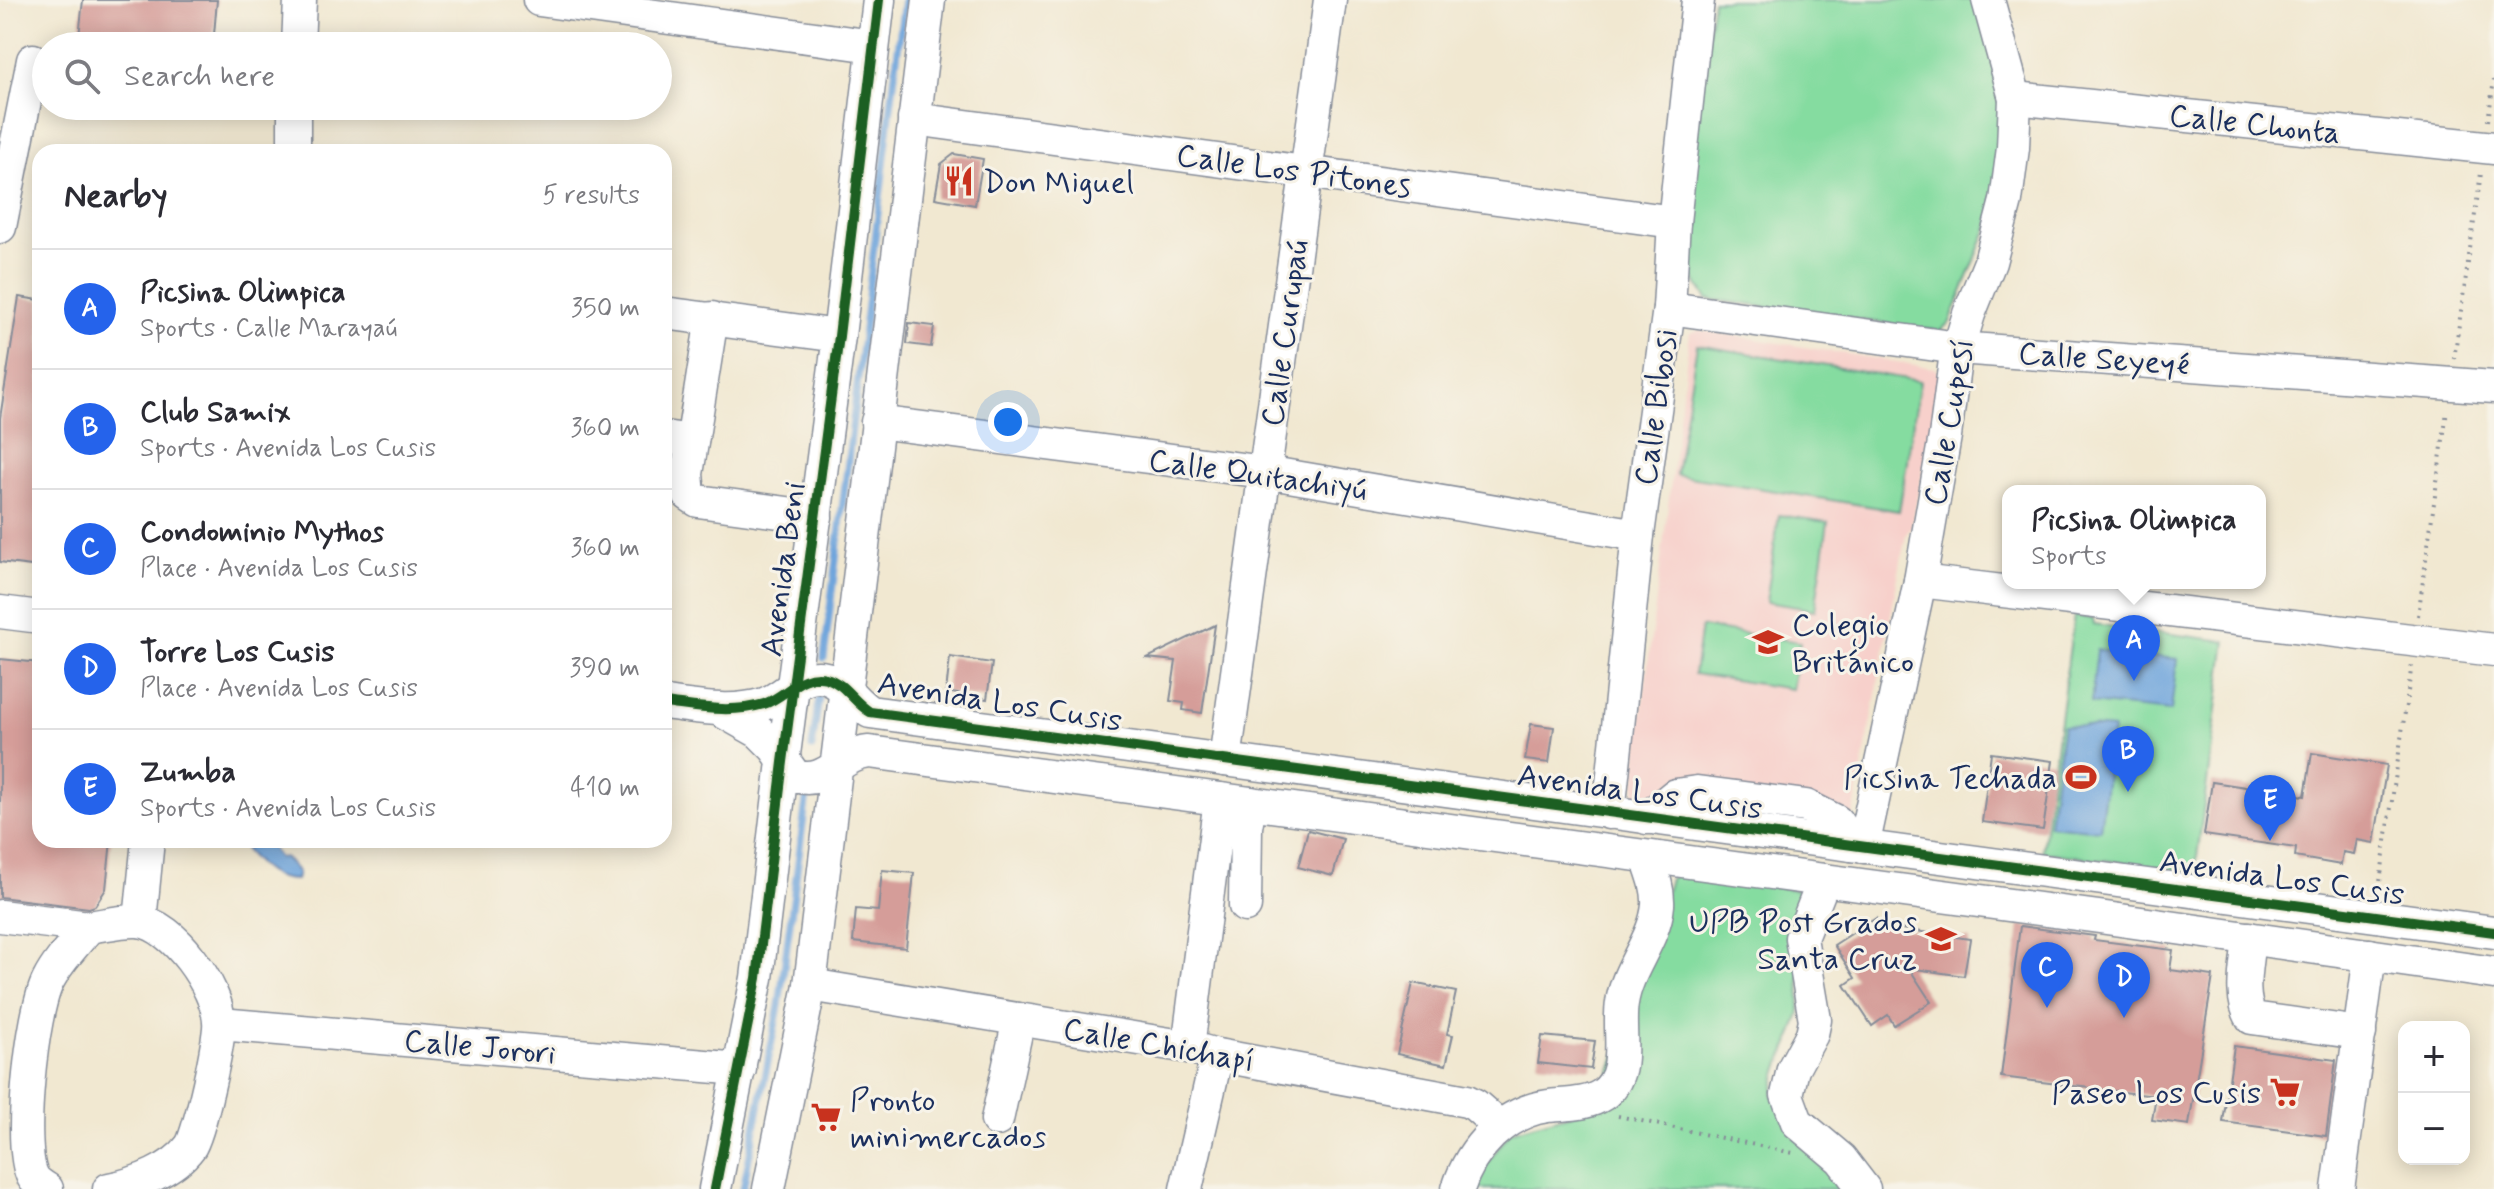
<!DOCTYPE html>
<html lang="en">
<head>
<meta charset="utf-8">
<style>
	body { margin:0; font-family:Mynerve,sans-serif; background:#f7f7f7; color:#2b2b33 }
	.controls { position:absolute; right:24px; bottom:24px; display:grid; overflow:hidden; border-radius:16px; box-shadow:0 4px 20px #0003 }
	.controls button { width:72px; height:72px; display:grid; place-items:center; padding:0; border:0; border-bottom:2px solid #e1e1e2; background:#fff; color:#2b2b33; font:40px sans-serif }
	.you { position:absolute; left:1008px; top:422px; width:28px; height:28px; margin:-20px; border:6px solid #fff; border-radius:50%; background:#1a73e8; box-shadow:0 0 0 12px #1a73e833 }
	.badge { display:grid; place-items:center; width:52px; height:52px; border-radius:50%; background:#2563eb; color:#fff; font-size:26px; font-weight:700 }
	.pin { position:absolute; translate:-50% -66px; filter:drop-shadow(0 2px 4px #0008) }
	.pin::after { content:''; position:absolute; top:42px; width:28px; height:24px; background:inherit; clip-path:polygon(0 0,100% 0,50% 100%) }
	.popup { position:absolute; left:2002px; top:485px; width:264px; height:104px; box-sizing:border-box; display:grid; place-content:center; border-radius:16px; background:#fff; filter:drop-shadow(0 2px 6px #0005); font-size:26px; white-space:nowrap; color:#7c7c81 }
	.popup b { font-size:30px; color:#2b2b33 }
	.popup::after { content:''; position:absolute; left:50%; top:100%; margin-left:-16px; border:16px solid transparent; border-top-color:#fff }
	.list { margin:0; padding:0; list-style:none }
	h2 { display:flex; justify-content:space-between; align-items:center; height:104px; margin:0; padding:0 32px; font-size:34px }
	h2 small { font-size:26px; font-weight:400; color:#7c7c81 }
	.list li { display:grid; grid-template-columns:52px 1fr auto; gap:24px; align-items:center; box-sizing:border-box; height:120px; padding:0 32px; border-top:2px solid #e1e1e2 }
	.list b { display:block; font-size:30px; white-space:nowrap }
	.list p { margin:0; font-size:26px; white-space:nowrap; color:#7c7c81 }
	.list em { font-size:26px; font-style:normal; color:#7c7c81 }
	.icon { flex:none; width:44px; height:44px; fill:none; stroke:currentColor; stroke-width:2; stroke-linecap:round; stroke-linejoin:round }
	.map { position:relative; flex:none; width:2494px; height:1189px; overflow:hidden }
	.search { position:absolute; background:#fff; box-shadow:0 4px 20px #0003; left:32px; top:32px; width:640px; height:88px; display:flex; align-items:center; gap:20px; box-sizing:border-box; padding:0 28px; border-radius:44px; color:#7c7c81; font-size:30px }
	.panel { position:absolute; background:#fff; box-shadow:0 4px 20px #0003; left:32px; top:144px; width:640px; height:704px; border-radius:24px }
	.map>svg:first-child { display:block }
	.built { fill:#f7d0cb }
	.green { fill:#85dca0; stroke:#50867f; stroke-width:2 }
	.water { fill:#6fa5dc; stroke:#456a9d; stroke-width:2 }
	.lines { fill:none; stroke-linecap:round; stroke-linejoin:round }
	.stream { stroke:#6fa5dc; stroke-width:7 }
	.building { fill:#d59d99 }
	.minor-casing { stroke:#868c98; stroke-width:35 }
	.path { stroke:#868c98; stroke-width:4; stroke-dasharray:2 6; stroke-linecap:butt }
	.minor { stroke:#fff; stroke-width:32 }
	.cycleway-casing { stroke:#f7f3e8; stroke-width:15 }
	.cycleway { stroke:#1b5e20; stroke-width:10 }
	.labels { text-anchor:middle; stroke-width:6; stroke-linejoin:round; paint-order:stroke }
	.street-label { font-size:32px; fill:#1b2f5e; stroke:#f7f3e8 }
	.poi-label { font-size:32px; fill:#1b2f5e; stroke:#f7f3e8; text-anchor:start }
</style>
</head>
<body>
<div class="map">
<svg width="2494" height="1189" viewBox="0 0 2494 1189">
	<rect width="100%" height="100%" fill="#f7f3e8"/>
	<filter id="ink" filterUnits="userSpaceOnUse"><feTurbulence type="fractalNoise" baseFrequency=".0125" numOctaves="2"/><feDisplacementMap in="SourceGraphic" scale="16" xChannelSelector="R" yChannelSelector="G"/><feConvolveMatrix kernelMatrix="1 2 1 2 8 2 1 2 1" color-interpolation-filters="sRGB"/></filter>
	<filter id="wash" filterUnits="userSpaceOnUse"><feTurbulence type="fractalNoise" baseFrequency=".006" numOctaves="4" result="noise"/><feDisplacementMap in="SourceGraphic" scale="32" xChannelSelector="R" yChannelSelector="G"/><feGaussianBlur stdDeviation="1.8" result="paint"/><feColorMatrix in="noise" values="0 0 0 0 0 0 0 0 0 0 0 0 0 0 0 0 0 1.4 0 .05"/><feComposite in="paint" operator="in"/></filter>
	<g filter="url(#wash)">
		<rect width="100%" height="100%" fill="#f1e8d1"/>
		<polygon class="built" points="1699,330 1934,368 1943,378 1911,527 1906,534 1853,816 1849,824 1837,832 1639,802 1635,794 1637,750 1690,333"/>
		<g class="green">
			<polygon points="1713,0 1981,0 1994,54 2003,129 1989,225 1950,322 1940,331 1707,299 1690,271 1687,254 1687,178"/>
			<polygon points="1697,345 1920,381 1899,511 1676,475"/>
			<polygon points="1779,515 1828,522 1815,610 1766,602"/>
			<polygon points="2074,616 2093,619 2094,624 2226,641 2195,872 2042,852"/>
			<polygon points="1701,627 1800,642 1792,689 1694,674"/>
			<path d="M 1675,873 L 1798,890 L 1800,1012 C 1793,1042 1775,1065 1773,1096 L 1851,1189 L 1468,1189 L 1511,1131 L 1600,1106 L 1670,879 Z"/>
		</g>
		<g class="water">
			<polygon points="2097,650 2177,659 2171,711 2091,703"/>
			<polygon points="2063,725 2113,729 2100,830 2049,825"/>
			<path d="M 248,840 L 265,840 L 279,858 L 284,857 L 298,872 L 296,880 C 271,880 261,868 245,850 Z"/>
		</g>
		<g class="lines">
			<g class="stream">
				<polyline points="824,658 904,0"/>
				<polyline points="812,747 819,698"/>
				<polyline points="743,1189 779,1006 807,794"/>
			</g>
		</g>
		<g id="blocks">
			<g class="building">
				<polygon points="83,0 217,0 213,46 78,46"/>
				<polygon points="954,154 983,159 975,205 935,198 941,164"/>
				<polygon points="19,297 40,300 40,567 0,562 0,418"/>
				<polygon points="909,323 934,326 931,347 907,344"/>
				<polygon points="1215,625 1202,713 1183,710 1184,703 1170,701 1176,661 1147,658"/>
				<polygon points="950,657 992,663 987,699 946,692"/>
				<polygon points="0,659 40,663 40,840 111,840 106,889 95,906 89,908 0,897"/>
				<polygon points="1531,724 1554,727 1549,763 1525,760"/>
				<polygon points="1991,753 2053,761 2043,830 1982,822"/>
				<polygon points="2312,753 2387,765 2374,843 2357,840 2354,854 2343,852 2341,865 2295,857 2296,848 2204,835 2212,782 2305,796"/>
				<polygon points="1308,830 1343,839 1333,876 1298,867"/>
				<polygon points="882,870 914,873 906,948 853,942 856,909 878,911"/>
				<polygon points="1876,918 1882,926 1970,939 1964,976 1909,968 1931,1002 1894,1025 1888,1015 1872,1026 1845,985 1855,978 1834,945"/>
				<polygon points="2020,926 2095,936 2094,940 2173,950 2170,970 2213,976 2189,1125 2152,1120 2156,1096 2001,1077"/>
				<polygon points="1413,983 1456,992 1447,1034 1453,1035 1446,1065 1397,1054"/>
				<polygon points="1542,1036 1595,1041 1591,1069 1538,1063"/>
				<polygon points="2234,1046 2336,1060 2326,1136 2223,1122"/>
			</g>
		</g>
	</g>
	<g filter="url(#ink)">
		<use href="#blocks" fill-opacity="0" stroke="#868c98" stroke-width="2"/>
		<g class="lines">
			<g class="minor-casing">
				<g id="minor">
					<polyline points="539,0 873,46"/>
					<polyline points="298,46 300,0"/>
					<polyline points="2015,98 2494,148"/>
					<polyline points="294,106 294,152"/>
					<polyline points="914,119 1674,222"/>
					<polyline points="0,227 33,60"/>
					<polyline points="1669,308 1958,348 2494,387"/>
					<polyline points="664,313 839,336"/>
					<polyline points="712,318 687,474 689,495 698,501 816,517"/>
					<polyline points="877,422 1265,472 1638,535"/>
					<polyline points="664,437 692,441"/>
					<polyline points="1920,581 2494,650"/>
					<polyline points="0,612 40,617"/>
					<path d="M 664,703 C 698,707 730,714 764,704 C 786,697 800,672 826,678 C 845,683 854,703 870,712 L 2494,932"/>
					<path d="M 722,711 L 759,732 L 775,748 L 795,776 C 827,786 839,755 869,752 L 2099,917 L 2494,973"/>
					<polyline points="1225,760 1330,0"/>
					<polyline points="1609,813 1638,535 1669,308 1674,222 1698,0"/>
					<polyline points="1647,818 1675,795 1697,792 1806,806 1836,821 1852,845"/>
					<polyline points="1863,847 1920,581 1945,436 1955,360 1969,314 1990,262 2006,201 2013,148 2015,98 1988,0"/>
					<polyline points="1824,880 1801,938 1815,1020 1812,1034 1793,1069 1787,1095 1797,1122 1841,1159 1864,1189"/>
					<polyline points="1245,906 1246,827 1250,803"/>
					<polyline points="0,916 89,927"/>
					<polyline points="140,921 148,840"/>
					<path d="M 2249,938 C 2247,964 2238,996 2252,1018 L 2360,1033"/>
					<polyline points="810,985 1188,1047 1217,1055 1467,1101 1475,1105 1499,1126"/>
					<polyline points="220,1024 740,1069"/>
					<polyline points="1188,1047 1220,799"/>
					<polyline points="997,1120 1019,1019"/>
					<path d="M 47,1189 C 42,1186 35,1181 33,1177 C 17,1148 32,1012 48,981 C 58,961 75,944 89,927 C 104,925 123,920 138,921 C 174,924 217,988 219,1021 C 221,1037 199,1135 190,1147 C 173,1170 137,1184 109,1189"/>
					<polyline points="715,1189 757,978 783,762 839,336 879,0"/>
					<polyline points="769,1189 810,985 929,0"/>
					<polyline points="1186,1189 1217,1055"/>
					<path d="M 1458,1189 C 1471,1148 1504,1112 1548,1106 C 1565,1104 1587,1105 1602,1095 C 1632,1075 1617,1032 1622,1003 C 1627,968 1655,940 1658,905 C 1659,888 1652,872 1647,857"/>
					<polyline points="2338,1189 2370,955"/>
				</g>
			</g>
			<g class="path">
				<polyline points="2488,121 2494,80"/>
				<polyline points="2454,359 2481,173"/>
				<polyline points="2418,616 2447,411"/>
				<polyline points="2379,889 2412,664"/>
				<polyline points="1618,1116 1793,1153"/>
			</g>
			<use href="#minor" class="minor"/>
			<g class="cycleway-casing">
				<g id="cycleway">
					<path d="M 664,703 C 698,707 730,714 764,704 C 786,697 800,672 826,678 C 845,683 854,703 870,712 L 2494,932"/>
					<polyline points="715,1189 757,978 783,762 839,336 879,0"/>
				</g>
			</g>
			<use href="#cycleway" class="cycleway"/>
		</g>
	</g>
	<defs>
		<g id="restaurant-bare" transform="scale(2.4)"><path d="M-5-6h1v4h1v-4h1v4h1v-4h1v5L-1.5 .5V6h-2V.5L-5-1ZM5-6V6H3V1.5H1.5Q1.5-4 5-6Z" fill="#c8321e" stroke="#f7f3e8" stroke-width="2.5" paint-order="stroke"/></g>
		<g id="school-bare" transform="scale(2.4)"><path d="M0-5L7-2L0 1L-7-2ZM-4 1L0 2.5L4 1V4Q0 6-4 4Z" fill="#c8321e" stroke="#f7f3e8" stroke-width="2.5" paint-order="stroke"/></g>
		<g id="stadium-bare" transform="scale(2.4)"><path d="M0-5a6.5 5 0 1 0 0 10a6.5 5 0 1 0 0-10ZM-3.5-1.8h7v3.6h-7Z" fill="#c8321e" stroke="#f7f3e8" stroke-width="2.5" paint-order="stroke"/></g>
		<g id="university-bare" transform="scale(2.4)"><path d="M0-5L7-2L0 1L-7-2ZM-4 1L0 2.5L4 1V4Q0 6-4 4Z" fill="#c8321e" stroke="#f7f3e8" stroke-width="2.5" paint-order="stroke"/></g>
		<g id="supermarket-bare" transform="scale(2.4)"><path d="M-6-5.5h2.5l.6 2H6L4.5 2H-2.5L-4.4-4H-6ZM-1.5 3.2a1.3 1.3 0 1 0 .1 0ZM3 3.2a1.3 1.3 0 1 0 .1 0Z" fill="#c8321e" stroke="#f7f3e8" stroke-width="2.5" paint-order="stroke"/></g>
	</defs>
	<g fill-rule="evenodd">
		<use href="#restaurant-bare" x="959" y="181"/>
		<use href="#school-bare" x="1768" y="642"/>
		<use href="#stadium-bare" x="2081" y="777"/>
		<use href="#university-bare" x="1941" y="939"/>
		<use href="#supermarket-bare" x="2285" y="1092"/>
		<use href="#supermarket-bare" x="826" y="1117"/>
	</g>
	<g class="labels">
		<g class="street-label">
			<text transform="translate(2255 123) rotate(6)" y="11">Calle Chonta</text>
			<text transform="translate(1294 170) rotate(8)" y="11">Calle Los Pitones</text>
			<text transform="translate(1284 333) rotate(-82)" y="11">Calle Curupaú</text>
			<text transform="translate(2104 358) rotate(4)" y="11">Calle Seyeyé</text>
			<text transform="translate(1655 407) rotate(-82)" y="11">Calle Bibosi</text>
			<text transform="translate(1948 422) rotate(-80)" y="11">Calle Cupesí</text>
			<text transform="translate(1258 474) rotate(8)" y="11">Calle Quitachiyú</text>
			<text transform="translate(782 569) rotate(-82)" y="11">Avenida Beni</text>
			<text transform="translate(1000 701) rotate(9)" y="11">Avenida Los Cusis</text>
			<text transform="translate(1640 791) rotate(8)" y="11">Avenida Los Cusis</text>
			<text transform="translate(2282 877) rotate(8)" y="11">Avenida Los Cusis</text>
			<text transform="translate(1159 1044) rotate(10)" y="11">Calle Chichapí</text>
			<text transform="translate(480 1046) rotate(5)" y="11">Calle Jorori</text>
		</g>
		<g class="poi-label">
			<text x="983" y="192">Don Miguel</text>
			<text x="1792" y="635">Colegio<tspan x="1792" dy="37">Británico</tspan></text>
			<text x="2057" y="788" text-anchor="end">Picsina Techada</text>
			<text x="1917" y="932" text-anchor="end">UPB Post Grados<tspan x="1917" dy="37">Santa Cruz</tspan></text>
			<text x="2261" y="1103" text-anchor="end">Paseo Los Cusis</text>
			<text x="850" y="1110">Pronto<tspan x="850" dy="37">minimercados</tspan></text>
		</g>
	</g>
</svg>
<div class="controls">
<button>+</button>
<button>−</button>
</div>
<div class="you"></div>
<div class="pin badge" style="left:2134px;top:681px">A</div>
<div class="popup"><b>Picsina Olimpica</b>Sports</div>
<div class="pin badge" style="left:2128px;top:792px">B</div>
<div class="pin badge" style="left:2047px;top:1008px">C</div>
<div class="pin badge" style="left:2124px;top:1018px">D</div>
<div class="pin badge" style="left:2270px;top:841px">E</div>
<div class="search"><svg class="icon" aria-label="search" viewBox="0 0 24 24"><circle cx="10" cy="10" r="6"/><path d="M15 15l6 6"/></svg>Search here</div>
<section class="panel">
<h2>Nearby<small>5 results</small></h2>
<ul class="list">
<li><span class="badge">A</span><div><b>Picsina Olimpica</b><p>Sports · Calle Marayaú</p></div><em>350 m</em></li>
<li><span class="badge">B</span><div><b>Club Samix</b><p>Sports · Avenida Los Cusis</p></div><em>360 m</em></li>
<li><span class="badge">C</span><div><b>Condominio Mythos</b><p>Place · Avenida Los Cusis</p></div><em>360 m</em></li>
<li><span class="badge">D</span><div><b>Torre Los Cusis</b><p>Place · Avenida Los Cusis</p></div><em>390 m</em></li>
<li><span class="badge">E</span><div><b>Zumba</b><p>Sports · Avenida Los Cusis</p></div><em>410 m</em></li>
</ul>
</section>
</div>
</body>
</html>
